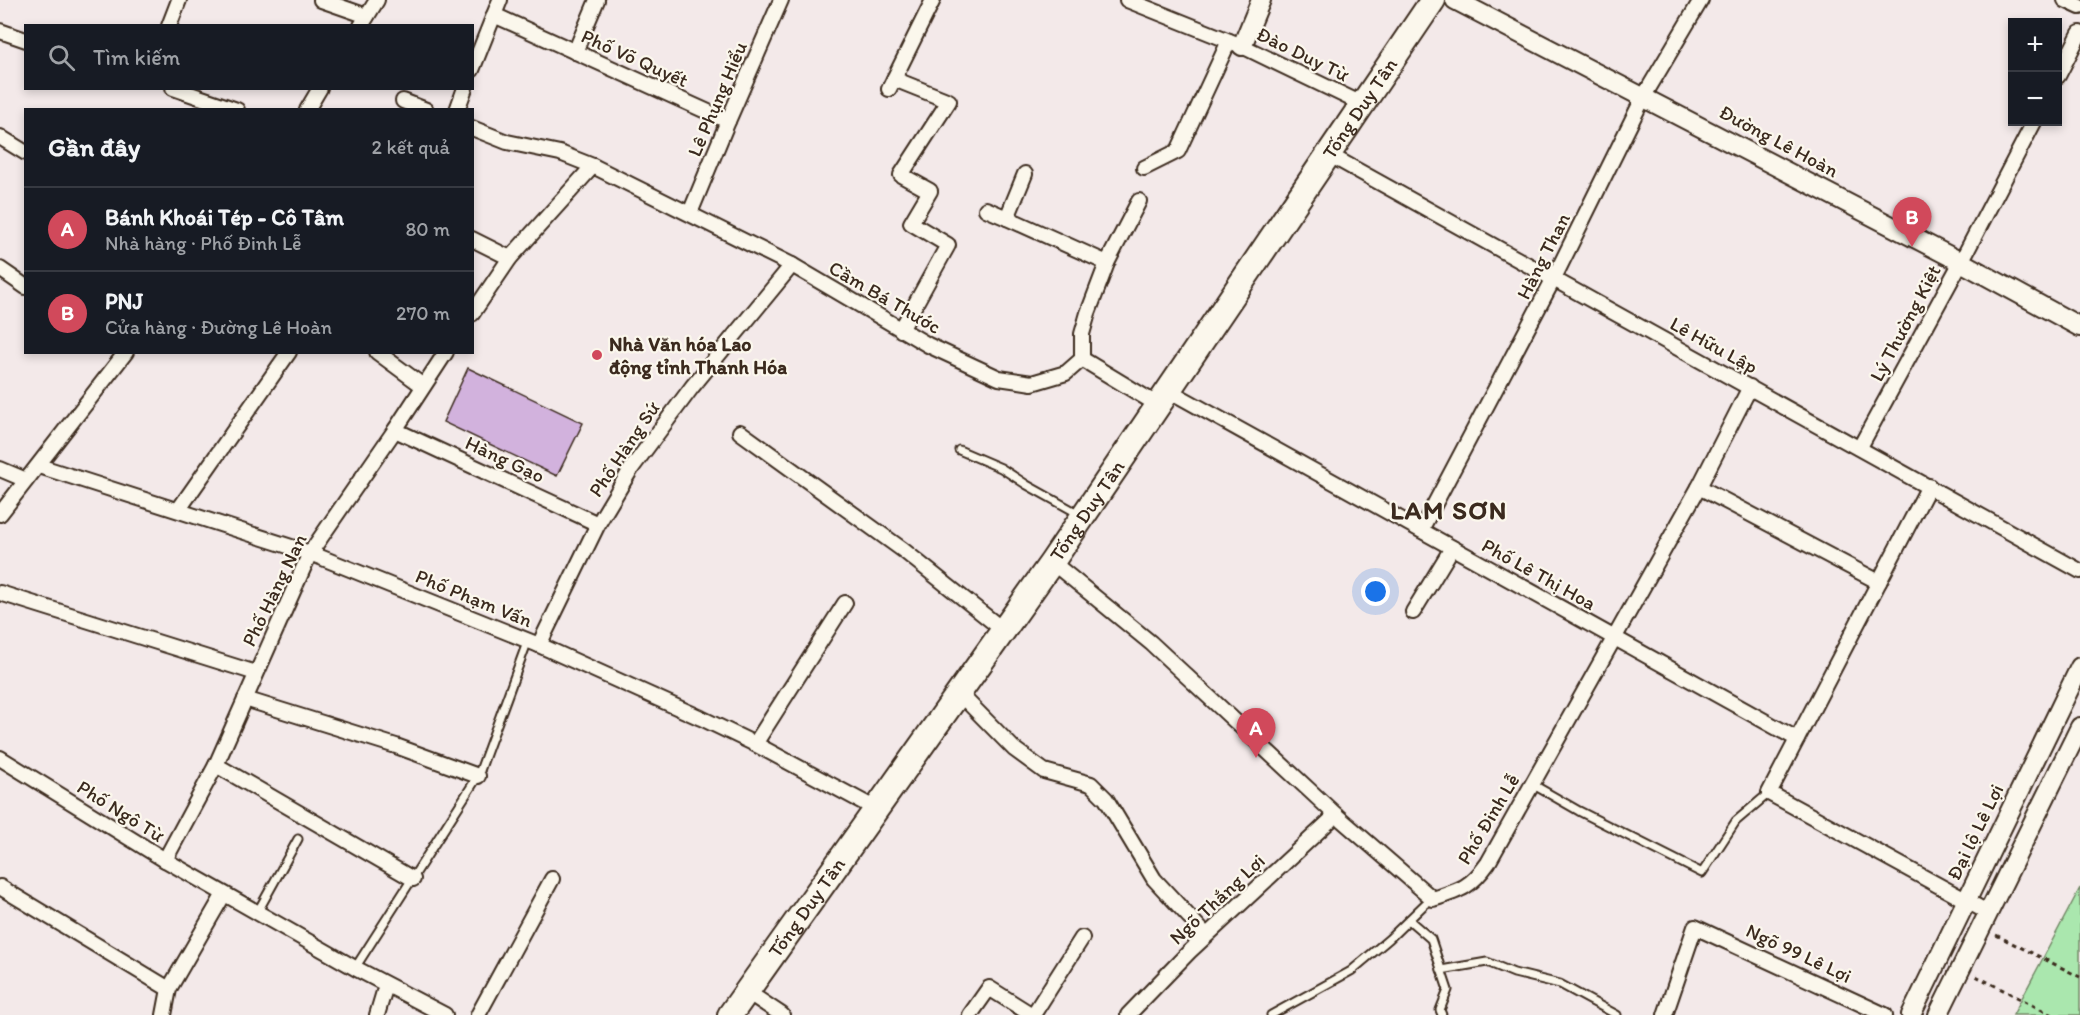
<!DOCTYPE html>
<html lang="vi">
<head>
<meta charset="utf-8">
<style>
	body { margin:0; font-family:Itim,sans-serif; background:#20242c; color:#f1f3f6 }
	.controls { position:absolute; right:18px; top:18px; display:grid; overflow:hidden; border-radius:0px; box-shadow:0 3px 9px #0003 }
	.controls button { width:54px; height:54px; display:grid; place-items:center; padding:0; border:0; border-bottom:2px solid #363941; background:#171b24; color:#f1f3f6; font:30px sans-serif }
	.you { position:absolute; left:1376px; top:592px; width:21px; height:21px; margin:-15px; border:4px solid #fff; border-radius:50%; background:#1a73e8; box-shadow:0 0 0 9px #1a73e833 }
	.badge { display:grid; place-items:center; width:39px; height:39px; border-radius:50%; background:#d1495b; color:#fff; font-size:20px; font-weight:700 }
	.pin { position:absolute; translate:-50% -50px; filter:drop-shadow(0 2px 3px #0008) }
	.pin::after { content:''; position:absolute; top:32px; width:21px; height:18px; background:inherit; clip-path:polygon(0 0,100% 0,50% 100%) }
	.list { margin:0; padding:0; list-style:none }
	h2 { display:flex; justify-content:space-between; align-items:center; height:78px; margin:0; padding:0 24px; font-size:26px }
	h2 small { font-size:20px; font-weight:400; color:#9ea1a6 }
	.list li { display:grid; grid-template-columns:39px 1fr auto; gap:18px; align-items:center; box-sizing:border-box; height:84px; padding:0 24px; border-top:2px solid #363941 }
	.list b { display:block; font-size:22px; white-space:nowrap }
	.list p { margin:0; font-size:20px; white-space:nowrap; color:#9ea1a6 }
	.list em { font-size:20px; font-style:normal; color:#9ea1a6 }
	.icon { flex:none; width:33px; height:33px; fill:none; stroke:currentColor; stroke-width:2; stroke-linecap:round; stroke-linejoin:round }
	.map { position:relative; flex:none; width:2080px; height:1015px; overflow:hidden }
	.search { position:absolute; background:#171b24; box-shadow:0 3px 9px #0003; left:24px; top:24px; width:450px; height:66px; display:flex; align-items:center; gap:15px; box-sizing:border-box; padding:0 21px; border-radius:0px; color:#9ea1a6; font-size:22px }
	.panel { position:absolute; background:#171b24; box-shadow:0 3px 9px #0003; left:24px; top:108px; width:450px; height:246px; border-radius:0px }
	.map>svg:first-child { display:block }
	.green { fill:#aae7ae; stroke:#728866; stroke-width:1.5 }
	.building { fill:#d2b2dd; stroke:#3b2a1e; stroke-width:1.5 }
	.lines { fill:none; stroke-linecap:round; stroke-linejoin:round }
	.lane-casing { stroke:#3b2a1e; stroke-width:11 }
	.street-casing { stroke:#3b2a1e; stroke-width:18 }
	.secondary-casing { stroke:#3b2a1e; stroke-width:22 }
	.highway-casing { stroke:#3b2a1e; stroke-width:28 }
	.path { stroke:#3b2a1e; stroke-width:3; stroke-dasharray:4.5 4.5; stroke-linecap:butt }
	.lane { stroke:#fbf7ec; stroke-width:7 }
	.street { stroke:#fbf7ec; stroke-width:14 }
	.secondary { stroke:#fbf7ec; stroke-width:18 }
	.highway { stroke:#fbf7ec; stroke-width:24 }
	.poi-dot { fill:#d1495b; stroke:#fbf7ec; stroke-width:2 }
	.labels { text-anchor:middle; stroke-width:4.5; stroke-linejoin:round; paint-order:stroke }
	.street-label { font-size:20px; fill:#3b2a1e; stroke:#fbf7ec }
	.poi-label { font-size:20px; font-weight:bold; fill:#3b2a1e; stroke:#fbf7ec; text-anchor:start }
	.district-label { font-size:26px; font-weight:bold; letter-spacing:1.5px; fill:#3b2a1e; stroke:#fbf7ec }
</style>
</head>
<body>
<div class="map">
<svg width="2080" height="1015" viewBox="0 0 2080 1015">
	<rect width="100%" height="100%" fill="#f3e9e9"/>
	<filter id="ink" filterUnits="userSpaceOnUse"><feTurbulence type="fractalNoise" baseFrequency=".0167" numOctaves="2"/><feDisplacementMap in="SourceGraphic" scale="12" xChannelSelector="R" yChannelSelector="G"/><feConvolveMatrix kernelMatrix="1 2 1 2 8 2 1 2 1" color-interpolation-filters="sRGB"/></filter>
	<g filter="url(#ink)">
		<polygon class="green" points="2080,888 2080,1015 2013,1015"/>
		<polygon class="building" points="468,368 583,423 557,476 443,422"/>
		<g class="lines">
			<g class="lane-casing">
				<g id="lane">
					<polyline points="959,450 1001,468 1027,485 1081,515"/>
					<polyline points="1532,784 1579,811 1702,873 1736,821 1769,793"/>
					<polyline points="257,913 298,839"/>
					<polyline points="1409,920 1431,939 1448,990 1440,1010 1442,1015"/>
					<polyline points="355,968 478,776 528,640"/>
					<polyline points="1441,970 1487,962 1514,973 1560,984 1617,1015"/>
					<polyline points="1271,1015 1351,971 1389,939 1425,904 1433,899"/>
				</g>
			</g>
			<g class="street-casing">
				<g id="street">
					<polyline points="321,0 367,16"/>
					<polyline points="1127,0 1242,46 1362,104"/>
					<polyline points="2065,0 2080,7"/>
					<polyline points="494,15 728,121"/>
					<polyline points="169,26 179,0"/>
					<polyline points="361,26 377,0"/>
					<polyline points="0,31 26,40"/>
					<polyline points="575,52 597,0"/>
					<polyline points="472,70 500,0"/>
					<polyline points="2058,76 2080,33"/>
					<polyline points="894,79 949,101 901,175 930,191 911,223 948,245 901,330"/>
					<polyline points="173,88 237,110"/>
					<polyline points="889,89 933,0"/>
					<polyline points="403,101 426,110"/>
					<polyline points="307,110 320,88"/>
					<polyline points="457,110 465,88"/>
					<polyline points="472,128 507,142 560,153 593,166 792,265 928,345 999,378 1032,383 1066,373 1082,359"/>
					<polyline points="0,137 26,153"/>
					<polyline points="1328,154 2080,571"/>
					<polyline points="1144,168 1178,151 1229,41"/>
					<polyline points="1025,174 1007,218 1107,263"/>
					<polyline points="986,209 1007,218"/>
					<polyline points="690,213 728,121 781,0"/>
					<polyline points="472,239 510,258"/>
					<polyline points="0,269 26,287"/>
					<polyline points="472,314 510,258 593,166"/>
					<polyline points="377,352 423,386"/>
					<polyline points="1082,359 1082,334 1088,313 1107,263 1139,201"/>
					<polyline points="1082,359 1158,405"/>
					<polyline points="1168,390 1797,739"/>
					<polyline points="395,430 598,524"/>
					<polyline points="740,432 903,550 1003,630"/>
					<polyline points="1860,447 1961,262 2034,122"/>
					<polyline points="39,466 310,553 539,645 701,718 755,744 876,809"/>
					<polyline points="0,469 26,480"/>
					<polyline points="1929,486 1769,793 1989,913"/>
					<polyline points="1699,487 1879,582"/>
					<polyline points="179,509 289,352"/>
					<polyline points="0,514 126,352"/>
					<polyline points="1421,530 1554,278 1644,96 1701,0"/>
					<path d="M 1052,562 L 1151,643 L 1336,815 L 1433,899 C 1461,890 1471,887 1488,863 L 1699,487 L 1750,387"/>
					<polyline points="0,593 256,673"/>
					<polyline points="1413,612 1452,548"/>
					<polyline points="539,645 598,524 631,469 692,387 792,265"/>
					<polyline points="959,693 1014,749 1044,771 1091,784 1106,799 1154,879 1206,935"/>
					<polyline points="245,699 396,746 478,776"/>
					<polyline points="755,744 845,603"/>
					<polyline points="0,758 165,860 355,968 445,1015"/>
					<polyline points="216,765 413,879"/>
					<polyline points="165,860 216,765 310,553 395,430 446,352"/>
					<polyline points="0,887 169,989"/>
					<polyline points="746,991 782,1015"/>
					<polyline points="164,1015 169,989 224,894"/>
					<polyline points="377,1015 386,985"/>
					<polyline points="478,1015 552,879"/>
					<polyline points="970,1015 989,988 1032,1015"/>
					<polyline points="1033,1015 1082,938"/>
					<polyline points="1128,1015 1189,952 1336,815"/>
					<polyline points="1665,1015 1695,927 1885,1015"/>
				</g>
			</g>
			<g class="secondary-casing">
				<g id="secondary">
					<polyline points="1455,0 1961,262 2080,327"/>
					<polyline points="1242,46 1261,0"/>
					<polyline points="1911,1015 2080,667"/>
					<polyline points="1938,1015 2080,727"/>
				</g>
			</g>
			<g class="highway-casing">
				<g id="highway">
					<path id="s1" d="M 730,1015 L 1052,562 L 1433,0"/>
				</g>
			</g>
			<g class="path">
				<polyline points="1996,935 2080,977"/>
				<polyline points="1976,976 2052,1015"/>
			</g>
			<use href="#lane" class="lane"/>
			<use href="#street" class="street"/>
			<use href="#secondary" class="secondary"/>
			<use href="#highway" class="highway"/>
		</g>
	</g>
	<circle class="poi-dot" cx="597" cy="355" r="6"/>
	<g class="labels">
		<g class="street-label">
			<text transform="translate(1303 54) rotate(26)" y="7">Đào Duy Từ</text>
			<text transform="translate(635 58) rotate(24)" y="7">Phố Võ Quyết</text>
			<text transform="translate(717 99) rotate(-67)" y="7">Lê Phụng Hiểu</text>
			<text dy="7" stroke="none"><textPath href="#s1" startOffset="1104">Tống Duy Tân</textPath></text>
			<text transform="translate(1779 141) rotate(28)" y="7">Đường Lê Hoàn</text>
			<text transform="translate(1543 256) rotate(-63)" y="7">Hàng Than</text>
			<text transform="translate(885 297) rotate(30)" y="7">Cầm Bá Thước</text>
			<text transform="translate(1905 323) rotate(-62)" y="7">Lý Thường Kiệt</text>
			<text transform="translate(1714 345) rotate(29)" y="7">Lê Hữu Lập</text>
			<text transform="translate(624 449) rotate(-56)" y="7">Phố Hàng Sứ</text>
			<text transform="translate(505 459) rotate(25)" y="7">Hàng Gạo</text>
			<text dy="7" stroke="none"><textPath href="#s1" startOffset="618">Tống Duy Tân</textPath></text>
			<text transform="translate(1539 574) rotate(29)" y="7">Phố Lê Thị Hoa</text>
			<text transform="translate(274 590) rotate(-64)" y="7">Phố Hàng Nan</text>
			<text transform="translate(474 598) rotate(22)" y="7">Phố Phạm Vấn</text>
			<text transform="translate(121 811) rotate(32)" y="7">Phố Ngô Từ</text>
			<text transform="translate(1488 819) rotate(-59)" y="7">Phố Đinh Lễ</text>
			<text transform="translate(1975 832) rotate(-64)" y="7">Đại lộ Lê Lợi</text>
			<text transform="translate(1217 899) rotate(-43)" y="7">Ngõ Thắng Lợi</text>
			<text dy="7" stroke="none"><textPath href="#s1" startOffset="132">Tống Duy Tân</textPath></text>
			<text transform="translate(1799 953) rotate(25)" y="7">Ngõ 99 Lê Lợi</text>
		</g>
		<g class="poi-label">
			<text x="609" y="351">Nhà Văn hóa Lao<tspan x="609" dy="23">động tỉnh Thanh Hóa</tspan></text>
		</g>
		<g class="district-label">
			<text x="1449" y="519">LAM SƠN</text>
		</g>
	</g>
</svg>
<div class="controls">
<button>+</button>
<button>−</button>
</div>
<div class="you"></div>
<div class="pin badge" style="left:1256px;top:758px">A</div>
<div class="pin badge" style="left:1912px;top:247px">B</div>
<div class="search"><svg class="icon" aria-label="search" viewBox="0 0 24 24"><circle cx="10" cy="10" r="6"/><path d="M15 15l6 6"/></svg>Tìm kiếm</div>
<section class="panel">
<h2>Gần đây<small>2 kết quả</small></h2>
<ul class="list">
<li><span class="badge">A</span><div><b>Bánh Khoái Tép - Cô Tâm</b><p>Nhà hàng · Phố Đinh Lễ</p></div><em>80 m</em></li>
<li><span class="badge">B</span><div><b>PNJ</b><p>Cửa hàng · Đường Lê Hoàn</p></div><em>270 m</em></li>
</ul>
</section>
</div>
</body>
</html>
